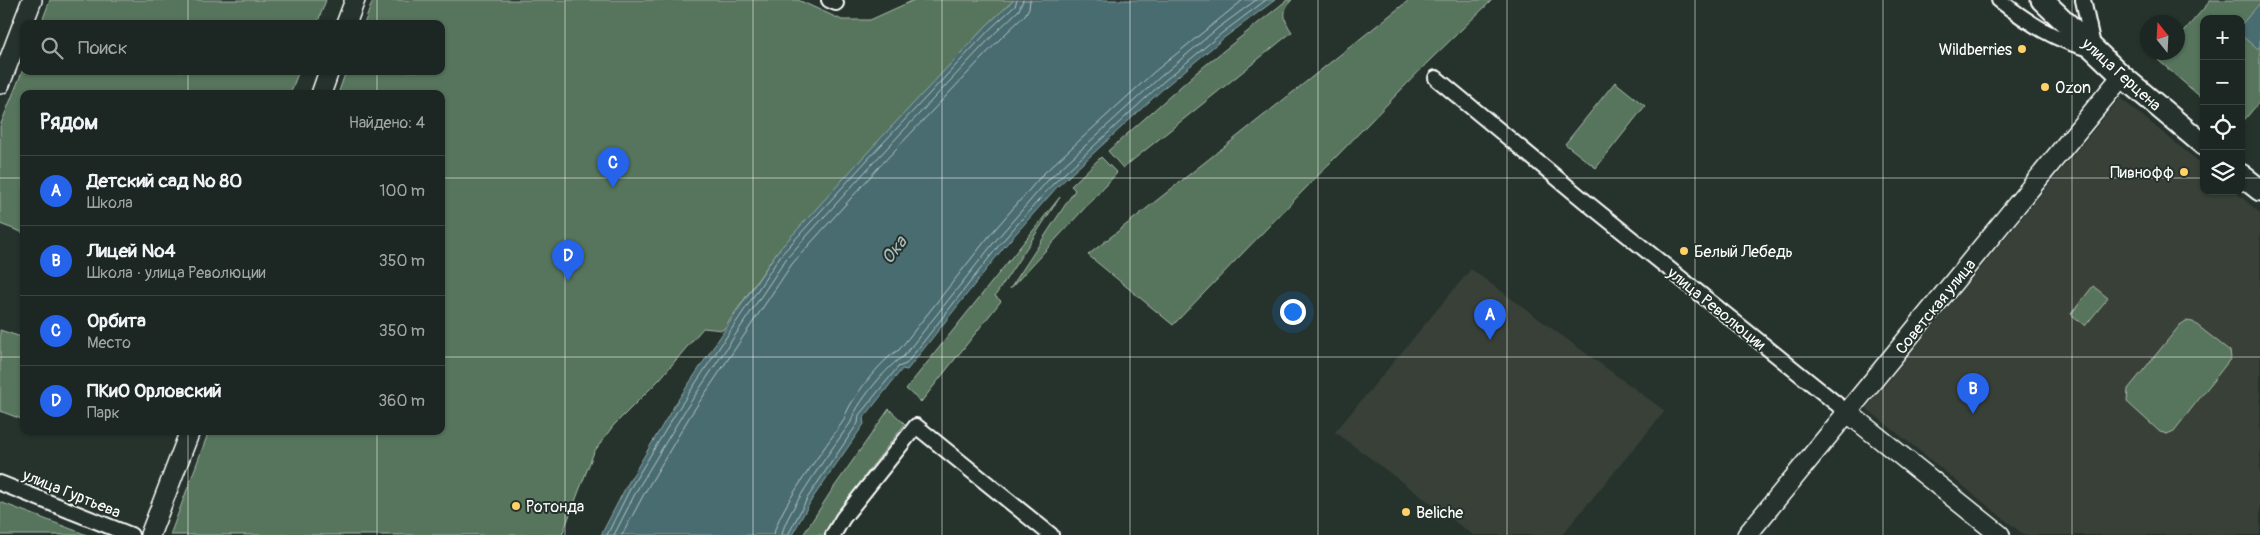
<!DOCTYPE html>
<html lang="ru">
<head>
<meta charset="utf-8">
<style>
	body { margin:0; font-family:Pangolin,sans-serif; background:#252e2a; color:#f1f3f6 }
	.controls { position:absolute; right:15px; top:15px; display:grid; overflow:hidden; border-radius:10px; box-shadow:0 1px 4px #0004 }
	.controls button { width:45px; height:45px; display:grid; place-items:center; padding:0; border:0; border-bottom:1px solid #3a4340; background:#1c2622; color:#f1f3f6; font:25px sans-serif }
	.compass { position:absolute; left:2140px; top:15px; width:45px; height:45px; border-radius:50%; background:#1c2622; box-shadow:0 1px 4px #0004; rotate:342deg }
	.you { position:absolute; left:1292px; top:311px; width:18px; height:18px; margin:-12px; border:4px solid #fff; border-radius:50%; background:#1a73e8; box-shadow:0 0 0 8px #1a73e833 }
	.badge { display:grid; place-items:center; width:32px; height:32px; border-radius:50%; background:#2563eb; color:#fff; font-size:16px; font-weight:700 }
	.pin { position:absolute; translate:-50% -41px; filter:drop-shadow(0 1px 2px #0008) }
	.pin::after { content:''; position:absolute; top:26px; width:18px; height:15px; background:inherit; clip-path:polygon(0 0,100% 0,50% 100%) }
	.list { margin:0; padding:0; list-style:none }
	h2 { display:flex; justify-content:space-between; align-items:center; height:65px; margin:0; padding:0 20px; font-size:21px }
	h2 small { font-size:16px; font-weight:400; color:#a0a5a5 }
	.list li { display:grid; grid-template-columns:32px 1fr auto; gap:15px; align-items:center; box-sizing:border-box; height:70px; padding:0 20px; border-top:1px solid #3a4340 }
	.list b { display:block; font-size:19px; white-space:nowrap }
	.list p { margin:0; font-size:16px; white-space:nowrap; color:#a0a5a5 }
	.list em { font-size:16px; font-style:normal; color:#a0a5a5 }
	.icon { flex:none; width:28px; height:28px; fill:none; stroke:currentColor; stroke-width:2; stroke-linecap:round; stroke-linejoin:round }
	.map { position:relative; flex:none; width:2260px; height:535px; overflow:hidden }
	.search { position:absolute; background:#1c2622; box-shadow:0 1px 4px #0004; left:20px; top:20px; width:425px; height:55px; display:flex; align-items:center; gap:12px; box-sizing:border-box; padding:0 18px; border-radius:10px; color:#a0a5a5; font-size:19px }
	.panel { position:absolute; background:#1c2622; box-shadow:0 1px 4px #0004; left:20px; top:90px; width:425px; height:345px; border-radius:10px }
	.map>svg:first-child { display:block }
	.built { fill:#393f37 }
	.green { fill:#57745c; stroke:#abbaae }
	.water { fill:#496c70; stroke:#92a7a9 }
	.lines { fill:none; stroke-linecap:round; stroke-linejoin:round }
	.shore { stroke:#b6c4c6; stroke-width:1 }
	.street-casing { stroke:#fff; stroke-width:18 }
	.secondary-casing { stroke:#fff; stroke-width:22 }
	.primary-casing { stroke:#fff; stroke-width:25 }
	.street { stroke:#26332d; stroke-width:14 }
	.secondary { stroke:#26332d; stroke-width:19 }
	.primary { stroke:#26332d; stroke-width:21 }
	.grid { fill:none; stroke:#fff; stroke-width:1; stroke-opacity:0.55 }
	.poi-dot { fill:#ffd166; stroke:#26332d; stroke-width:2 }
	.labels { text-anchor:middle; stroke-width:4; stroke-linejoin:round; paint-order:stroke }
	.poi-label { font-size:16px; fill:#fff; stroke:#26332d; text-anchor:start }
	.street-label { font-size:16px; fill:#fff; stroke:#26332d }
	.water-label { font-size:18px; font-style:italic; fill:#adbdbf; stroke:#26332d }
</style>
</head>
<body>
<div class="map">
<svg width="2260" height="535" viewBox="0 0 2260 535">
	<rect width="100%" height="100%" fill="#26332d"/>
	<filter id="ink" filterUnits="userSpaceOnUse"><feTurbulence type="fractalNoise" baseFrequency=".02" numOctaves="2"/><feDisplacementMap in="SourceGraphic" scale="10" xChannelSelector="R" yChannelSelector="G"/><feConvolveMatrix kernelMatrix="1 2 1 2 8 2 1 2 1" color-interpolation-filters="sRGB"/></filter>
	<g filter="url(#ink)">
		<g class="built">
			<polygon points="2120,98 2204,166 2204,191 2234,191 2260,213 2260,535 2024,535 1866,408"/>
			<polygon points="1471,269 1665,411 1562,535 1473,535 1335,432"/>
		</g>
		<g class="green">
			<polygon points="50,0 326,0 317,24 41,24"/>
			<polygon points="373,0 798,0 842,20 870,20 914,0 1014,0 987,25 777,252 723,330 703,328 659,380 613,426 594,452 562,535 170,535 209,431 441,431 441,94 338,94 346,71 441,71 441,24 364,24"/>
			<path d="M 1287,0 L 1292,0 C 1281,10 1284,21 1292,32 L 1123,168 L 1108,151 L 1197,72 Z"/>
			<polygon points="1409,0 1492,0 1430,60 1173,325 1088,255"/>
			<polygon points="2211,0 2260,0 2260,101 2241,124 2241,19 2204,19 2204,100 2158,60 2165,53 2178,52 2178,38"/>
			<polygon points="24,67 24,71 299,71 290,94 24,94 24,233 0,224 0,126"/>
			<polygon points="1615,82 1645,106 1596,168 1565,144"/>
			<polygon points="1101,157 1117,173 1010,289 1075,190 1071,186"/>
			<polygon points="1060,197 995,296 1001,301 921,402 906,389"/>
			<polygon points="2093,286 2108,298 2085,326 2071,314"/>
			<polygon points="2186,321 2193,322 2230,351 2231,358 2174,431 2167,434 2160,432 2127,402 2128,389 2180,325"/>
			<polygon points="0,330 24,338 24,420 0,411"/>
			<polygon points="889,409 905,424 869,470 825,535 803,535 830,493"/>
			<polygon points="0,502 87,535 0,535"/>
		</g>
		<g class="water">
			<polygon points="1014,0 1275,0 1225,37 1166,86 1057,187 1004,247 907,370 902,369 863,419 864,424 812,499 792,535 601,535 627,485 674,406 777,252 865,155 987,25"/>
			<polygon points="2260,3 2260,46 2257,49 2241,35 2241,25"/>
		</g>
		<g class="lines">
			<g class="shore">
				<polyline points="607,535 631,487 679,408 781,255 868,159 991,28 1015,6 1017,0"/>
				<polyline points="614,535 637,490 684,412 786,259 873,163 995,33 1019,10 1023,0"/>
				<polyline points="622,535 644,494 690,416 792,264 878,168 1001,38 1025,15 1029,8 1030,0"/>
				<path d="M 774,535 C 775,513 829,442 844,420 C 847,403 883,357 899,350 L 990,235 L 1043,174 L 1154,72 L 1243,0"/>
				<path d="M 782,535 C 783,515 837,442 851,422 C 853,408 890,362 903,357 L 996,240 L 1049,179 L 1159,78 L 1218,28 L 1256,0"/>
				<polyline points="788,535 808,497 858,423 859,415 898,367 906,364 1000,244 1053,184 1163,82 1222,33 1266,0"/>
			</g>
			<g class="street-casing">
				<g id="street">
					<polyline points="829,0 836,3"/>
					<path d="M 1999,0 C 2029,23 2057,42 2094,50 L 2083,0"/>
					<polyline points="1436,78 1586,202 1848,413"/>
					<polyline points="0,483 131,535"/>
					<polyline points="833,535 843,518 916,426 1051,535"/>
				</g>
			</g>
			<g class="secondary-casing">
				<g id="secondary">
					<polyline points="346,24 355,0"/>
					<polyline points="0,84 32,0"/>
					<polyline points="321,94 329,71"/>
					<polyline points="1848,413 2000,535"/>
					<polyline points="150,535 190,431"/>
					<polyline points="1747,535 2122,76"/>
				</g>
			</g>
			<g class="primary-casing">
				<g id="primary">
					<polyline points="2042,0 2122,76 2204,145"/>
					<polyline points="2241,175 2260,190"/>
				</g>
			</g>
			<use href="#street" class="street"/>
			<use href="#secondary" class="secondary"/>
			<use href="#primary" class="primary"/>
		</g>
	</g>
	<path class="grid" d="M 188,0 L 188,24M 377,0 L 377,24M 565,0 L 565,535M 753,0 L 753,535M 942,0 L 942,535M 1130,0 L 1130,535M 1318,0 L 1318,535M 1507,0 L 1507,535M 1695,0 L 1695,535M 1883,0 L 1883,535M 2072,0 L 2072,535M 188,71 L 188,94M 377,71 L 377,94M 0,178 L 24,178M 441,178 L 2204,178M 2241,178 L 2260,178M 0,357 L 24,357M 441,357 L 2260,357M 188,431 L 188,535M 377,431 L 377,535"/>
	<g class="poi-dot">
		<circle cx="2022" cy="49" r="5"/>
		<circle cx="2045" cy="87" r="5"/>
		<circle cx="2184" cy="172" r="5"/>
		<circle cx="1684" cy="251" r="5"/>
		<circle cx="516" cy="506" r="5"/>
		<circle cx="1406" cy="512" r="5"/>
	</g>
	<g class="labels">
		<g class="poi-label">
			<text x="2012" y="55" text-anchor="end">Wildberries</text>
			<text x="2055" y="93">Ozon</text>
			<text x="2174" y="178" text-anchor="end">Пивнофф</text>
			<text x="1694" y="257">Белый Лебедь</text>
			<text x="526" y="512">Ротонда</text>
			<text x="1416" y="518">Beliche</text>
		</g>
		<g class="street-label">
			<text transform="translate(2122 74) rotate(42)" y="6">улица Герцена</text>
			<text transform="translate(1935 306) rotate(-51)" y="6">Советская улица</text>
			<text transform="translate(1717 308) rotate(39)" y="6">улица Революции</text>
			<text transform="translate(72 493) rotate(22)" y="6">улица Гуртьева</text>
		</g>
		<g class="water-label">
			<text transform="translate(894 250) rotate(-53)" y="6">Ока</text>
		</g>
	</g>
</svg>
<div class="controls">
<button>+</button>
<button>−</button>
<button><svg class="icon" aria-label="locate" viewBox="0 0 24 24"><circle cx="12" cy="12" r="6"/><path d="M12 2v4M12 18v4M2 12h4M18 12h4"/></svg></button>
<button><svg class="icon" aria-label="layers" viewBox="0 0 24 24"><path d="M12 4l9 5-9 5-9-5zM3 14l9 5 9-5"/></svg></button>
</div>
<svg class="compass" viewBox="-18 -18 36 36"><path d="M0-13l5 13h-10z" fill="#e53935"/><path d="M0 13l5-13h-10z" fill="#a0a5a5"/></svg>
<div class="you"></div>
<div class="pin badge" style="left:1490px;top:340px">A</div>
<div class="pin badge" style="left:1973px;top:414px">B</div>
<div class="pin badge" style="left:613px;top:188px">C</div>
<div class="pin badge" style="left:568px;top:281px">D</div>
<div class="search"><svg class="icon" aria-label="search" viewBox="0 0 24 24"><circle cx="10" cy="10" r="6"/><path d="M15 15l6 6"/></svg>Поиск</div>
<section class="panel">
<h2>Рядом<small>Найдено: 4</small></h2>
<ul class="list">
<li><span class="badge">A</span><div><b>Детский сад № 80</b><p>Школа</p></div><em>100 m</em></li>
<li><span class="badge">B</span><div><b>Лицей №4</b><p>Школа · улица Революции</p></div><em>350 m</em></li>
<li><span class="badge">C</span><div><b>Орбита</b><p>Место</p></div><em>350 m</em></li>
<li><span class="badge">D</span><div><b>ПКиО Орловский</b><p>Парк</p></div><em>360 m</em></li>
</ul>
</section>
</div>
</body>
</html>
